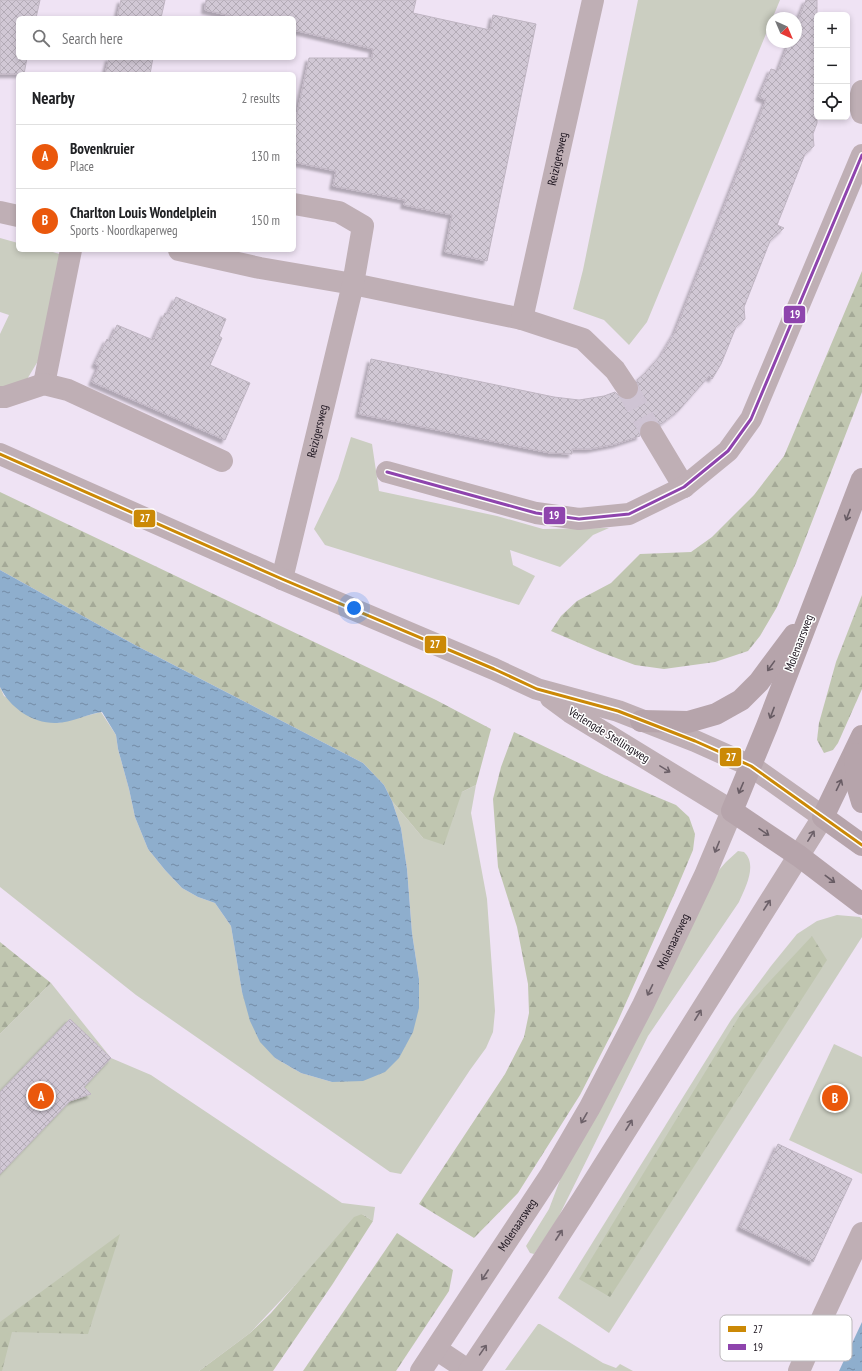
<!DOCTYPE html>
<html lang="en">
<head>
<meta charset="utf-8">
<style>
	body { margin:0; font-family:"PT Sans Narrow",sans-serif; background:#f6f6f6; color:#202124 }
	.controls { position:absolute; right:12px; top:12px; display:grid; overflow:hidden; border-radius:6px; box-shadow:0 2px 6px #0003 }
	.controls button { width:36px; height:36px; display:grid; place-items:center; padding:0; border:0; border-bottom:1px solid #e0e0e0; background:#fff; color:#202124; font:20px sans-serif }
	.compass { position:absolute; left:766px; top:12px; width:36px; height:36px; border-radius:50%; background:#fff; box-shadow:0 2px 6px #0003; rotate:136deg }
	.you { position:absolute; left:354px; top:608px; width:14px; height:14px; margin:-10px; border:3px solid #fff; border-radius:50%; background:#1a73e8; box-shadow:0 0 0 6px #1a73e833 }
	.badge { display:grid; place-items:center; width:26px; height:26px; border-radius:50%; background:#ea580c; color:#fff; font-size:13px; font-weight:700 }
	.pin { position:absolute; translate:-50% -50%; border:2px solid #fff; box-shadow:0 1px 4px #0006 }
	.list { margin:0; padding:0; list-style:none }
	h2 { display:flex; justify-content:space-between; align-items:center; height:52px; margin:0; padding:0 16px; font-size:17px }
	h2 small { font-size:13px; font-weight:400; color:#757577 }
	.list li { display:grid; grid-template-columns:26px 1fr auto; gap:12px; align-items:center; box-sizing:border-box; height:64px; padding:0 16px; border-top:1px solid #e0e0e0 }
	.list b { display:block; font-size:15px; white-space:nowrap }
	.list p { margin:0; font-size:13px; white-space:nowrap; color:#757577 }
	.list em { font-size:13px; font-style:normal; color:#757577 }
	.icon { flex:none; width:22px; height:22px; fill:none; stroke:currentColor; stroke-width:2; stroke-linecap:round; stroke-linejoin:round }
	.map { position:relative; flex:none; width:862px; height:1371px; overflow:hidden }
	.search { position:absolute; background:#fff; box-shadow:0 2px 6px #0003; left:16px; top:16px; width:280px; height:44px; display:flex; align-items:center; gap:10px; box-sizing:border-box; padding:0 14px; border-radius:6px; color:#757577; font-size:15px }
	.panel { position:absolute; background:#fff; box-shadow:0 2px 6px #0003; left:16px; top:72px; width:280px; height:180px; border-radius:6px }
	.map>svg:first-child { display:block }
	.grass { fill:#cbcec1 }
	.forest { fill:url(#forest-firs) }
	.water { fill:url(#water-ripples) }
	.building { fill:url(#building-cross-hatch); stroke:#bfb5c2; filter:url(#shadow) }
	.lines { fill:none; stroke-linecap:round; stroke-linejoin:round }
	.minor-tunnel { stroke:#cfc4d4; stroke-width:22; stroke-dasharray:22 11; stroke-linecap:butt }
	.minor { stroke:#bfafb5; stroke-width:22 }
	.tertiary { stroke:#bfafb5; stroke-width:22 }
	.secondary { stroke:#b6a4ab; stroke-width:22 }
	.bus-1-casing { stroke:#fff; stroke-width:6 }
	.bus-2-casing { stroke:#fff; stroke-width:6 }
	.bus-1 { stroke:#cb8906; stroke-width:3 }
	.bus-2 { stroke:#8e44ad; stroke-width:3 }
	.oneway { stroke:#685c64 }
	.oneway2 { stroke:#6d6169 }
	.labels { text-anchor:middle; stroke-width:3; stroke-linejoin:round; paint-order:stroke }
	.street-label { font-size:12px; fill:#1b131d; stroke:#fff }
	.key { fill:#fff; stroke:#bbb8bb; stroke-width:1 }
	.key-label { font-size:11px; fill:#1b131d }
	.line-badge { stroke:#fff; stroke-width:1.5 }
	.badge-label { font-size:11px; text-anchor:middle; font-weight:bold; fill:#fff }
</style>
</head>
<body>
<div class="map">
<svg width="862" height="1371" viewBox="0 0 862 1371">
	<defs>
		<pattern id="forest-firs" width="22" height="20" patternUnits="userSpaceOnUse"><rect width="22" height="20" fill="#c0c6b0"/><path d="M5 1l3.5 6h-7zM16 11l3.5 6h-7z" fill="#a4a997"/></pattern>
		<pattern id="water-ripples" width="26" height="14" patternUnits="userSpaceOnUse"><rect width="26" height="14" fill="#8eaecd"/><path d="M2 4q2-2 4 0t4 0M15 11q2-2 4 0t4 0" fill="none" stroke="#738ca6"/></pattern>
		<pattern id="building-cross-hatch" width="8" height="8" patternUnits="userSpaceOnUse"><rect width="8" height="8" fill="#d1c8d5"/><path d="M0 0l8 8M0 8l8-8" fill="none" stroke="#b3abb6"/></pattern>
		<filter id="shadow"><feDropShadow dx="-3.5" dy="3.5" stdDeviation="1" flood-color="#0004"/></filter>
	</defs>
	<rect width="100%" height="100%" fill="#efe3f4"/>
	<g class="grass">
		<polygon points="638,0 780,0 647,322 629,345 604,320 573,309 583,270"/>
		<polygon points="0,238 18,243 18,250 46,250 63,255 41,356 26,381 0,388 0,334 9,315 0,312"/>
		<polygon points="351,437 372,444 379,491 497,516 543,529 609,528 593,535 560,567 510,550 513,565 535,576 519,605 325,545 314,529 338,479"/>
		<polygon points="0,687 4,696 58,723 101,712 116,735 118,749 129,789 135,817 148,849 165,870 182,888 198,897 215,903 231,926 242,992 275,1058 301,1073 332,1082 419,979 412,933 407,869 401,828 392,801 423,838 462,792 476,785 471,813 487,899 495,1011 493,1032 486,1048 470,1070 401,1174 390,1172 136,995 0,887"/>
		<path d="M 738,851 L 744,852 C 758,865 745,888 739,902 L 648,1036 L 556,1222 L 534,1254 L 530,1253 L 526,1246 L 549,1209 L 568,1159 L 712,878 L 726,862 Z"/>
		<polygon points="837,915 860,917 862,919 862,937 609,1333 558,1298 731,1020 771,966 797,934 817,921"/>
		<polygon points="51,983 111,1058 151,1075 342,1203 375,1207 373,1221 362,1214 250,1333 199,1371 0,1371 0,1034"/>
		<polygon points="834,1044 862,1057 862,1174 789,1140"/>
		<polygon points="538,1324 540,1324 603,1363 616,1368 620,1364 633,1371 505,1370"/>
	</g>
	<g class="forest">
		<polygon points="862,271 862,392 796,563 777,607 760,636 748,651 715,662 664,669 635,665 600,652 551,631 561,616 577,601 611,583 640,554 691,552 712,537 754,495 784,456"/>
		<polygon points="0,492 436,700 491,729 476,785 462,792 444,845 423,838 392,801 384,785 363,763 135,645 0,570"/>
		<polygon points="862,595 862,689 838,743 833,750 824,753 817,740 819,723 836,662"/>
		<polygon points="514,732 604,775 676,805 689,817 695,834 693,850 677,888 617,1023 580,1095 518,1193 474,1238 419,1204 505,1074 524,1037 529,1013 528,984 517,927 498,867 493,799 501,767"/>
		<polygon points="812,936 827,960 610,1297 579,1279 743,1010"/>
		<polygon points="0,942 51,983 0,1034"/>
		<polygon points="362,1214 373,1221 332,1285 273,1371 199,1371 250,1333 271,1313 354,1217"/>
		<polygon points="397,1233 453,1270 449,1291 396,1371 303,1371"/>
		<polygon points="120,1234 88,1334 12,1332 2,1371 0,1371 0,1322"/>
	</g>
	<g class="water">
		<path d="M 0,570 L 135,645 L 363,763 L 384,785 L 392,801 L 401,828 L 407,869 L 412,933 L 419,979 L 419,1008 L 413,1032 L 399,1058 L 385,1072 L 363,1081 L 332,1082 L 301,1073 L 275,1058 L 260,1042 L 250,1021 L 242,992 L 231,926 L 215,903 L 198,897 L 182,888 L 165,870 L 148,849 L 135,817 L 129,789 L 118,749 L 116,735 L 102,712 C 88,714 70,723 57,723 C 33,724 10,708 0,687 Z"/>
		<polygon points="862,1322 862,1371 839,1371"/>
	</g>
	<g class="building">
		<polygon points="0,0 40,0 36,18 18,18 18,58 27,58 24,74 0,74"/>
		<polygon points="121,0 165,0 161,18 117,18"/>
		<polygon points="206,0 416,0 413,13 490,30 493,15 536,24 487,261 445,252 452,215 404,205 405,200 333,186 336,171 294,162 294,128 309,58 372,58 373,49 294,30 294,18 240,18 205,10"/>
		<polygon points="806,0 817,0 817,123 813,134 814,146 805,154 777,225 784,228 770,241 744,307 745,319 736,327 721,364 712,379 709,376 679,410 661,424 657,421 651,420 644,422 640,426 639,432 640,436 616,444 590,449 572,449 572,454 550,453 359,414 371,359 554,397 579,400 604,396 615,392 622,399 628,400 634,398 638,394 639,388 637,380 645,373 662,354 675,332 766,100 759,97 771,69 778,71 789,42 796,42 796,25"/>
		<polygon points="109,58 153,58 150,74 105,74"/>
		<polygon points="176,297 226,319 219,336 222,338 210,365 250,383 225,440 92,382 99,366 95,364 107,339 110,341 117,325 153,340 165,313 168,314"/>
		<polygon points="70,1019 111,1058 84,1087 91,1094 70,1101 0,1174 0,1092"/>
		<polygon points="778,1144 852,1179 813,1262 740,1227"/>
	</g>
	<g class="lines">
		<polyline class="minor-tunnel" points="627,388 651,432"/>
		<g class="minor">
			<polyline points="862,91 859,102 862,113"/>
			<polyline points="0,212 18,216"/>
			<polyline points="179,250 260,268 353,284 522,319 583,339 615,370 627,388"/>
			<path id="s1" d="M 522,319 L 593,0"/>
			<polyline points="44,384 71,250"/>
			<polyline points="0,397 5,397 44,384 68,390 222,461"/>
			<polyline points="651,432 684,487"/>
			<polyline points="387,472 536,513 579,519 629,514 684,487 728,451 751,419 862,155"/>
			<path id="s2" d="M 282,579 L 353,284 L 363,226 L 339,212 L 294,204"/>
			<polyline points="436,1349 469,1371"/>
			<polyline points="799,1371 824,1314 862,1233"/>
		</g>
		<g class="tertiary">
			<polyline points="0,454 282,579 494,669 537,689 618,711 695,741 751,766 823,817 582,1200 538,1268 469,1371"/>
			<path id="s3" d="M 421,1371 L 551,1174 L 590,1107 L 643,1005 L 705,875 L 732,811 L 570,712 L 551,698"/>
		</g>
		<g class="secondary">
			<polyline points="862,479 767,726 732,811 799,856 862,904"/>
			<polyline points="641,721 688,722 716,714 741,700 759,682 794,635"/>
			<polyline points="862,736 823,817 862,845"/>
			<polyline points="855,754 857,785 862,802"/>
		</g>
		<g class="bus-1-casing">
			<polyline id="bus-1" points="0,454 282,579 494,669 537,689 618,711 695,741 751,766 862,845"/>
		</g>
		<g class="bus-2-casing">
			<polyline id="bus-2" points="387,472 536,513 579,519 629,514 684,487 728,451 751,419 862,155"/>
		</g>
		<use href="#bus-1" class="bus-1"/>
		<use href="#bus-2" class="bus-2"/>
	</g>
	<defs><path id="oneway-shaft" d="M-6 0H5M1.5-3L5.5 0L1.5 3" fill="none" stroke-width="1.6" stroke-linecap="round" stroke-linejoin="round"/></defs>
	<g class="oneway">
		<use href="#oneway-shaft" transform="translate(848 515) rotate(111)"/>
		<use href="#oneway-shaft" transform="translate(771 666) rotate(126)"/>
		<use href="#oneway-shaft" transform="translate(772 713) rotate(111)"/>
		<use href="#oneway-shaft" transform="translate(839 785) rotate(-64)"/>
		<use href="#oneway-shaft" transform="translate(741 788) rotate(113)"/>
		<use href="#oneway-shaft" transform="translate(764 832) rotate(34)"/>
		<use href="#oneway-shaft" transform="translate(830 879) rotate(37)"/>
	</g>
	<g class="oneway2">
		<use href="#oneway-shaft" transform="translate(665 769) rotate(31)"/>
		<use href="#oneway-shaft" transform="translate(811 836) rotate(-58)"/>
		<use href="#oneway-shaft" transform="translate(717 847) rotate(112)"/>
		<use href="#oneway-shaft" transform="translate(767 905) rotate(-57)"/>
		<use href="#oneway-shaft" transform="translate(650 990) rotate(116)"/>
		<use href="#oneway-shaft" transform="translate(698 1015) rotate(-58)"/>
		<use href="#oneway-shaft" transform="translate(584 1118) rotate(120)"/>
		<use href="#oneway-shaft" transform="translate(629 1125) rotate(-58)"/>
		<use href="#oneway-shaft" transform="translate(559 1235) rotate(-57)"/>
		<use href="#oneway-shaft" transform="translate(485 1275) rotate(123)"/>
		<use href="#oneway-shaft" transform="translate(483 1350) rotate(-55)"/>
	</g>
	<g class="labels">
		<g class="street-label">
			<text dy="4" stroke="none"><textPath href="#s1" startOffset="164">Reizigersweg</textPath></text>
			<text dy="4" stroke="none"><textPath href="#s2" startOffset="152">Reizigersweg</textPath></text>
			<text transform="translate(799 643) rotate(-69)" y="4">Molenaarsweg</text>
			<text transform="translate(609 735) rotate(32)" y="4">Verlengde Stellingweg</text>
			<text dy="4" stroke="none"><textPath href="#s3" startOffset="499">Molenaarsweg</textPath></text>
			<text dy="4" stroke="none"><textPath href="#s3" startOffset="175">Molenaarsweg</textPath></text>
		</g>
	</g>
	<rect x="720" y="1315" width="132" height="46" rx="6" class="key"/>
	<rect x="728" y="1326" width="18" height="6" fill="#cb8906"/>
	<rect x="728" y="1344" width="18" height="6" fill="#8e44ad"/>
	<g class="key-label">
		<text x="753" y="1333">27</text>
		<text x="753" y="1351">19</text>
	</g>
	<g class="line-badge">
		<rect x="783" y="305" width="23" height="19" rx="4" fill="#8e44ad"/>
		<rect x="543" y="506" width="23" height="19" rx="4" fill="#8e44ad"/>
		<rect x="133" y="509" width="23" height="19" rx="4" fill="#cb8906"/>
		<rect x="424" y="635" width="23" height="19" rx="4" fill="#cb8906"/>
		<rect x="719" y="747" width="23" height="20" rx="4" fill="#cb8906"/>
	</g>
	<g class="badge-label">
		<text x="795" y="318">19</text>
		<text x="554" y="519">19</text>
		<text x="145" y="522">27</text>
		<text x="435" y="648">27</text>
		<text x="731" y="761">27</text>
	</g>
</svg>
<div class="controls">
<button>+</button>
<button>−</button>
<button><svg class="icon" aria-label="locate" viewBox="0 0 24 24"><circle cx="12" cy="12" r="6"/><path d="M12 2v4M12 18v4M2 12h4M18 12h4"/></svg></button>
</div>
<svg class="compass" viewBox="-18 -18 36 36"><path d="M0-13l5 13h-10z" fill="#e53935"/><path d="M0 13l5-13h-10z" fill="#757577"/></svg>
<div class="you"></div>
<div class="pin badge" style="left:41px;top:1096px">A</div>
<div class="pin badge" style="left:835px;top:1098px">B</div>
<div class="search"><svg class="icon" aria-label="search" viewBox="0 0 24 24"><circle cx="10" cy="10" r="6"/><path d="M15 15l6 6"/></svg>Search here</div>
<section class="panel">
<h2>Nearby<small>2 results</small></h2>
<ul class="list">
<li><span class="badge">A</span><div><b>Bovenkruier</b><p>Place</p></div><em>130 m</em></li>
<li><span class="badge">B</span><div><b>Charlton Louis Wondelplein</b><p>Sports · Noordkaperweg</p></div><em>150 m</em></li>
</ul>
</section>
</div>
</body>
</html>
